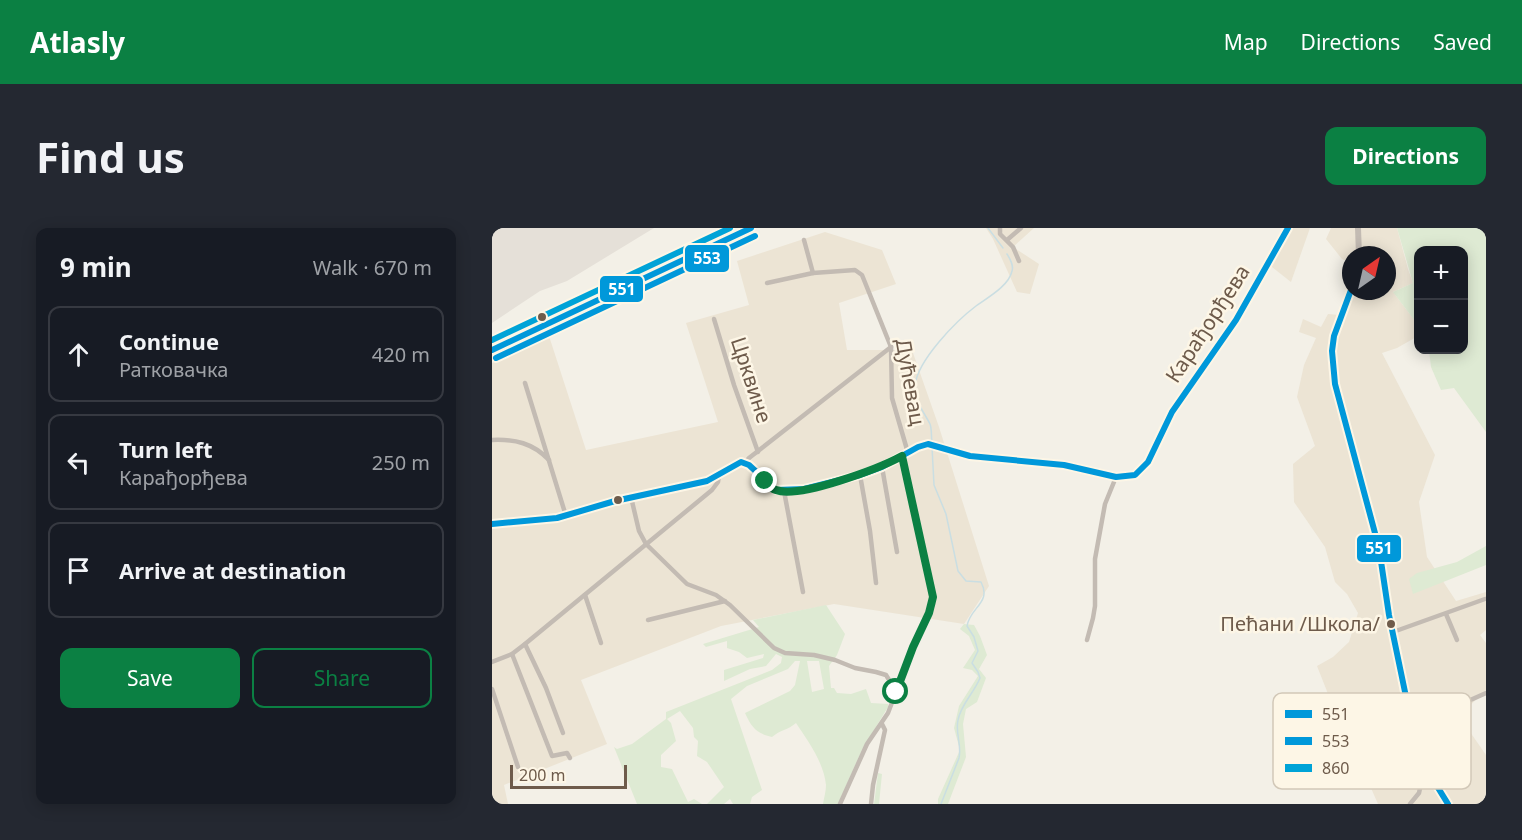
<!DOCTYPE html>
<html lang="en">
<head>
<meta charset="utf-8">
<style>
	body { margin:0; font-family:"Noto Sans",sans-serif; background:#242831; color:#f1f3f6 }
	.controls { position:absolute; right:18px; top:18px; display:grid; overflow:hidden; border-radius:12px; box-shadow:0 3px 15px #0003 }
	.controls button { width:54px; height:54px; display:grid; place-items:center; padding:0; border:0; border-bottom:2px solid #363941; background:#171b24; color:#f1f3f6; font:30px sans-serif }
	.compass { position:absolute; left:850px; top:18px; width:54px; height:54px; border-radius:50%; background:#171b24; box-shadow:0 3px 15px #0003; rotate:34deg }
	.scale { position:absolute; left:18px; bottom:15px; width:117px; box-sizing:border-box; padding-left:6px; border:3px solid #6e5b4b; border-top:0; font-size:16px; line-height:21px; white-space:nowrap; color:#6e5b4b; -webkit-text-stroke:4px #fdf6e6; paint-order:stroke }
	.stop { position:absolute; width:18px; height:18px; margin:-14px; border:4px solid #0b8043; border-radius:50%; background:#fff }
	.stop.end { background:#0b8043; border-color:#fff; box-shadow:0 2px 6px #0008 }
	.list { margin:0; padding:0; list-style:none }
	h2 { display:flex; justify-content:space-between; align-items:center; height:78px; margin:0; padding:0 24px; font-size:26px }
	h2 small { font-size:20px; font-weight:400; color:#9ea1a6 }
	.list li { display:grid; grid-template-columns:39px 1fr auto; gap:18px; align-items:center; box-sizing:border-box; height:96px; margin:0 12px 12px; padding:0 12px; border:2px solid #363941; border-radius:12px }
	.list b { display:block; font-size:22px; white-space:nowrap }
	.list p { margin:0; font-size:20px; white-space:nowrap; color:#9ea1a6 }
	.list em { font-size:20px; font-style:normal; color:#9ea1a6 }
	.actions { display:flex; gap:12px; padding:18px 24px }
	.actions a { flex:1; padding:14px 0; border:2px solid #0b8043; border-radius:12px; text-align:center; font-size:21px; color:#0b8043 }
	.actions .main { background:#0b8043; color:#fff }
	.icon { flex:none; width:33px; height:33px; fill:none; stroke:currentColor; stroke-width:2; stroke-linecap:round; stroke-linejoin:round }
	.map { position:relative; flex:none; width:994px; height:576px; overflow:hidden; border-radius:12px }
	header { display:flex; align-items:center; gap:36px; box-sizing:border-box; height:84px; padding:0 30px; background:#0b8043; color:#fff }
	header strong { font-size:28px }
	nav { display:flex; gap:33px; margin-inline-start:auto; font-size:21px }
	.intro { display:flex; align-items:center; justify-content:space-between; box-sizing:border-box; height:144px; padding:0 36px }
	h1 { margin:0; font-size:42px }
	.button { padding:15px 27px; border-radius:12px; background:#0b8043; color:#fff; font-size:21px; font-weight:700 }
	main { display:flex; gap:36px; padding:0 36px }
	aside { flex:1; background:#171b24; border-radius:12px; box-shadow:0 3px 15px #0003 }
	.map>svg:first-child { display:block }
	.residential { fill:#ece4d4 }
	.industrial { fill:#e5e0d8 }
	.green { fill:#deead3; fill-rule:evenodd }
	.lines { fill:none; stroke-linecap:round; stroke-linejoin:round }
	.stream { stroke:#cadee2; stroke-width:1.5 }
	.minor { stroke:#c3bbb3; stroke-width:4.5 }
	.tertiary { stroke:#c3bbb3; stroke-width:6 }
	.primary { stroke:#c4bbaf; stroke-width:8 }
	.bus-1-casing { stroke:#fdf6e6; stroke-width:10 }
	.bus-2-casing { stroke:#fdf6e6; stroke-width:10 }
	.bus-3-casing { stroke:#fdf6e6; stroke-width:10 }
	.bus-1 { stroke:#0098da; stroke-width:6 }
	.bus-2 { stroke:#0098da; stroke-width:6 }
	.bus-3 { stroke:#00a3d7; stroke-width:6 }
	.route { stroke:#0b8043; stroke-width:8 }
	.bus-dot { fill:#6e5b4b; stroke:#fdf6e6; stroke-width:2 }
	.labels { text-anchor:middle; stroke-width:5; stroke-linejoin:round; paint-order:stroke }
	.bus-label { font-size:20px; fill:#6e5b4b; stroke:#fdf6e6; text-anchor:end }
	.street-label { font-size:21px; fill:#6e5b4b; stroke:#fdf6e6 }
	.key { fill:#fdf6e6; stroke:#d2c8b8; stroke-width:1.5 }
	.key-label { font-size:16px; fill:#6e5b4b }
	.line-badge { stroke:#fdf6e6; stroke-width:2 }
	.badge-label { font-size:16px; text-anchor:middle; font-weight:bold; fill:#fff }
</style>
</head>
<body>
<header>
<strong>Atlasly</strong>
<nav><a>Map</a><a>Directions</a><a>Saved</a></nav>
</header>
<div class="intro"><h1>Find us</h1><a class="button">Directions</a></div>
<main>
<aside>
<h2>9 min<small>Walk · 670 m</small></h2>
<ul class="list">
<li><svg class="icon" aria-label="ahead" viewBox="0 0 24 24"><path d="M12 20V5M6 11l6-6 6 6"/></svg><div><b>Continue</b><p>Ратковачка</p></div><em>420 m</em></li>
<li><svg class="icon" aria-label="left" viewBox="0 0 24 24"><path d="M17 20v-9H6M10 6l-5 5 5 5"/></svg><div><b>Turn left</b><p>Карађорђева</p></div><em>250 m</em></li>
<li><svg class="icon" aria-label="arrive" viewBox="0 0 24 24"><path d="M6 21V4h12l-3 4 3 4H6"/></svg><div><b>Arrive at destination</b></div></li>
</ul>
<div class="actions"><a class="main">Save</a><a>Share</a></div>
</aside>
<div class="map">
<svg width="994" height="576" viewBox="0 0 994 576">
	<rect width="100%" height="100%" fill="#f3f0e7"/>
	<g class="residential">
		<polygon points="494,0 542,0 521,19 547,36 538,66 525,64 501,11"/>
		<polygon points="796,0 818,0 799,54 780,39 779,30"/>
		<polygon points="839,0 905,0 916,41 921,55 901,64 926,97 926,108 905,120 890,125 943,227 927,274 935,329 964,373 994,364 994,402 988,407 994,415 994,462 967,488 994,527 994,576 886,576 868,535 860,509 844,486 825,438 841,429 857,414 866,385 855,366 843,354 833,319 802,274 801,236 823,218 805,169 812,137 824,110 807,104 811,91 829,99 836,86 847,87 859,63 895,63 895,27 859,27 859,35 850,31 834,11"/>
		<polygon points="333,4 390,22 404,56 347,75 355,122 420,122 447,199 497,358 472,396 342,376 229,398 89,452 115,516 12,557 16,576 0,576 0,135 57,108 94,222 226,194 194,95 257,77 245,33"/>
	</g>
	<polygon class="industrial" points="0,0 162,0 75,53 48,63 0,95"/>
	<g class="green">
		<polygon points="905,0 994,0 994,204 962,160 949,162 939,139 937,122 972,122 972,22 926,22 926,97 901,64 921,55"/>
		<polygon points="994,318 994,337 921,366 917,351 925,345 965,334"/>
		<path d="M 334,377 L 353,406 L 345,427 L 337,438 L 339,460 L 342,460 L 345,465 L 359,466 L 374,461 L 379,475 L 396,476 L 396,479 L 370,522 L 346,576 L 331,576 C 332,570 334,563 334,557 C 332,535 316,513 304,495 C 296,502 288,502 280,509 C 264,505 260,500 253,485 L 298,463 L 303,457 L 308,433 L 303,433 L 296,441 L 255,458 L 239,471 L 270,562 L 260,569 L 258,576 L 241,576 L 238,571 L 232,576 L 215,576 L 232,559 L 215,534 L 205,528 L 206,513 L 202,509 L 201,500 L 188,483 L 175,491 L 179,495 L 184,513 L 169,527 L 169,539 L 180,541 L 196,574 L 202,571 L 210,576 L 145,576 L 122,519 L 125,521 L 140,516 L 174,491 L 174,484 L 280,442 L 289,435 L 290,429 L 284,426 L 274,438 L 258,441 L 232,453 L 232,442 L 271,430 L 272,426 L 255,430 L 247,424 L 235,420 L 235,413 L 214,419 L 211,416 L 267,399 L 261,392 ZM 315,433 L 327,433 L 332,461 L 320,464 Z"/>
		<polygon points="472,396 482,397 488,408 495,427 487,441 494,450 485,474 474,481 471,496 474,529 456,576 446,576 446,571 468,522 462,500 467,478 486,448 480,442 471,440 483,422 477,408 468,401"/>
		<polygon points="386,545 390,546 387,576 382,576"/>
	</g>
	<g class="lines">
		<g class="stream">
			<polyline points="496,0 511,20"/>
			<path d="M 440,214 C 439,208 440,201 438,196 C 432,184 421,171 423,157 C 426,132 464,93 484,78 C 495,70 517,58 520,43 C 522,37 518,31 515,26"/>
			<path d="M 440,219 L 442,257 L 454,286 L 466,343 L 474,353 L 489,354 C 500,375 478,379 475,398 L 482,409 L 486,423 L 480,435 L 486,444 L 488,450 C 482,465 469,476 466,492 C 463,505 470,517 467,530 L 449,576"/>
		</g>
		<g class="minor">
			<polyline points="508,0 508,6 521,19 527,33"/>
			<polyline points="312,12 321,45"/>
			<polyline points="515,12 529,0"/>
			<polyline points="275,55 321,45 363,42 370,47 399,119 400,170 416,225"/>
			<polyline points="222,91 242,157 266,224"/>
			<polyline points="33,155 74,288"/>
			<path d="M 0,212 C 23,211 41,215 57,232"/>
			<polyline points="253,235 257,230 399,119"/>
			<polyline points="390,239 405,324"/>
			<polyline points="368,247 378,303 384,355"/>
			<polyline points="292,263 311,364"/>
			<polyline points="139,269 147,303 154,316 195,356 224,367 238,377 282,420 293,425 322,427 343,432 363,440 384,444 394,447 404,463"/>
			<polyline points="93,367 109,415"/>
			<polyline points="954,386 965,412"/>
			<polyline points="156,392 233,373"/>
			<polyline points="901,404 993,371"/>
			<polyline points="595,412 601,390 603,378 603,331 613,276 624,249"/>
			<polyline points="33,416 54,460 71,505"/>
			<polyline points="20,426 60,528 75,525 78,530"/>
			<polyline points="0,434 20,426 33,416 220,262 226,254 227,248"/>
			<polyline points="0,461 26,539"/>
			<polyline points="920,498 994,465"/>
			<polyline points="348,576 375,516 396,485 421,419 437,385 441,376 440,360 410,228"/>
			<polyline points="379,576 381,557 393,502 390,496"/>
			<polyline points="918,576 927,565 933,537"/>
		</g>
		<g class="tertiary">
			<polyline points="866,0 867,27"/>
			<polyline points="859,62 842,108 840,123 843,156 887,320 897,387 923,512 937,545 956,576"/>
			<polyline points="0,296 65,290 123,273 215,253 227,248 249,234 257,237 284,262 312,261 368,247 390,239 426,219 436,216 478,228 572,237 624,249 643,247 656,234 680,184 696,159 744,92 796,0"/>
		</g>
		<polyline class="primary" points="0,122 259,0"/>
		<g class="bus-1-casing">
			<g id="bus-1">
				<polyline points="859,62 842,108 840,123 843,156 887,320 897,387 923,512 937,545 956,576"/>
				<polyline points="0,122 259,0"/>
				<polyline points="0,296 65,290 123,273 215,253 249,234 257,237 284,262 312,261 368,247 390,239 426,219 436,216 478,228 572,237 624,249 643,247 656,234 680,184 744,92 796,0"/>
			</g>
		</g>
		<g class="bus-2-casing">
			<polyline id="bus-2" points="4,130 263,8"/>
		</g>
		<g class="bus-3-casing">
			<polyline id="bus-3" points="0,112 238,0"/>
		</g>
		<use href="#bus-1" class="bus-1"/>
		<use href="#bus-2" class="bus-2"/>
		<use href="#bus-3" class="bus-3"/>
	</g>
	<g class="lines">
		<path class="route" d="M 273,253 C 276,257 279,261 284,262 C 307,271 388,240 410,228 L 441,369 L 437,385 L 421,419 L 404,464"/>
	</g>
	<g class="bus-dot">
		<circle cx="50" cy="89" r="5"/>
		<circle cx="126" cy="272" r="5"/>
		<circle cx="899" cy="396" r="5"/>
	</g>
	<g class="labels">
		<g class="bus-label">
			<text x="888" y="403">Пећани /Школа/</text>
		</g>
		<g class="street-label">
			<text transform="translate(716 96) rotate(-57)" y="7">Карађорђева</text>
			<text transform="translate(259 152) rotate(72)" y="7">Црквине</text>
			<text transform="translate(418 154) rotate(80)" y="7">Дућевац</text>
		</g>
	</g>
	<rect x="781" y="465" width="198" height="96" rx="9" class="key"/>
	<rect x="793" y="482" width="27" height="8" fill="#0098da"/>
	<rect x="793" y="509" width="27" height="8" fill="#0098da"/>
	<rect x="793" y="536" width="27" height="8" fill="#00a3d7"/>
	<g class="key-label">
		<text x="830" y="492">551</text>
		<text x="830" y="519">553</text>
		<text x="830" y="546">860</text>
	</g>
	<g class="line-badge">
		<rect x="192" y="16" width="46" height="29" rx="6" fill="#0098da"/>
		<rect x="107" y="47" width="45" height="28" rx="6" fill="#0098da"/>
		<rect x="864" y="306" width="46" height="29" rx="6" fill="#0098da"/>
	</g>
	<g class="badge-label">
		<text x="215" y="36">553</text>
		<text x="130" y="67">551</text>
		<text x="887" y="326">551</text>
	</g>
</svg>
<div class="controls">
<button>+</button>
<button>−</button>
</div>
<svg class="compass" viewBox="-18 -18 36 36"><path d="M0-13l5 13h-10z" fill="#e53935"/><path d="M0 13l5-13h-10z" fill="#9ea1a6"/></svg>
<div class="scale">200 m</div>
<div class="stop" style="left:404px;top:464px"></div>
<div class="stop end" style="left:273px;top:253px"></div>
</div>
</main>
</body>
</html>
